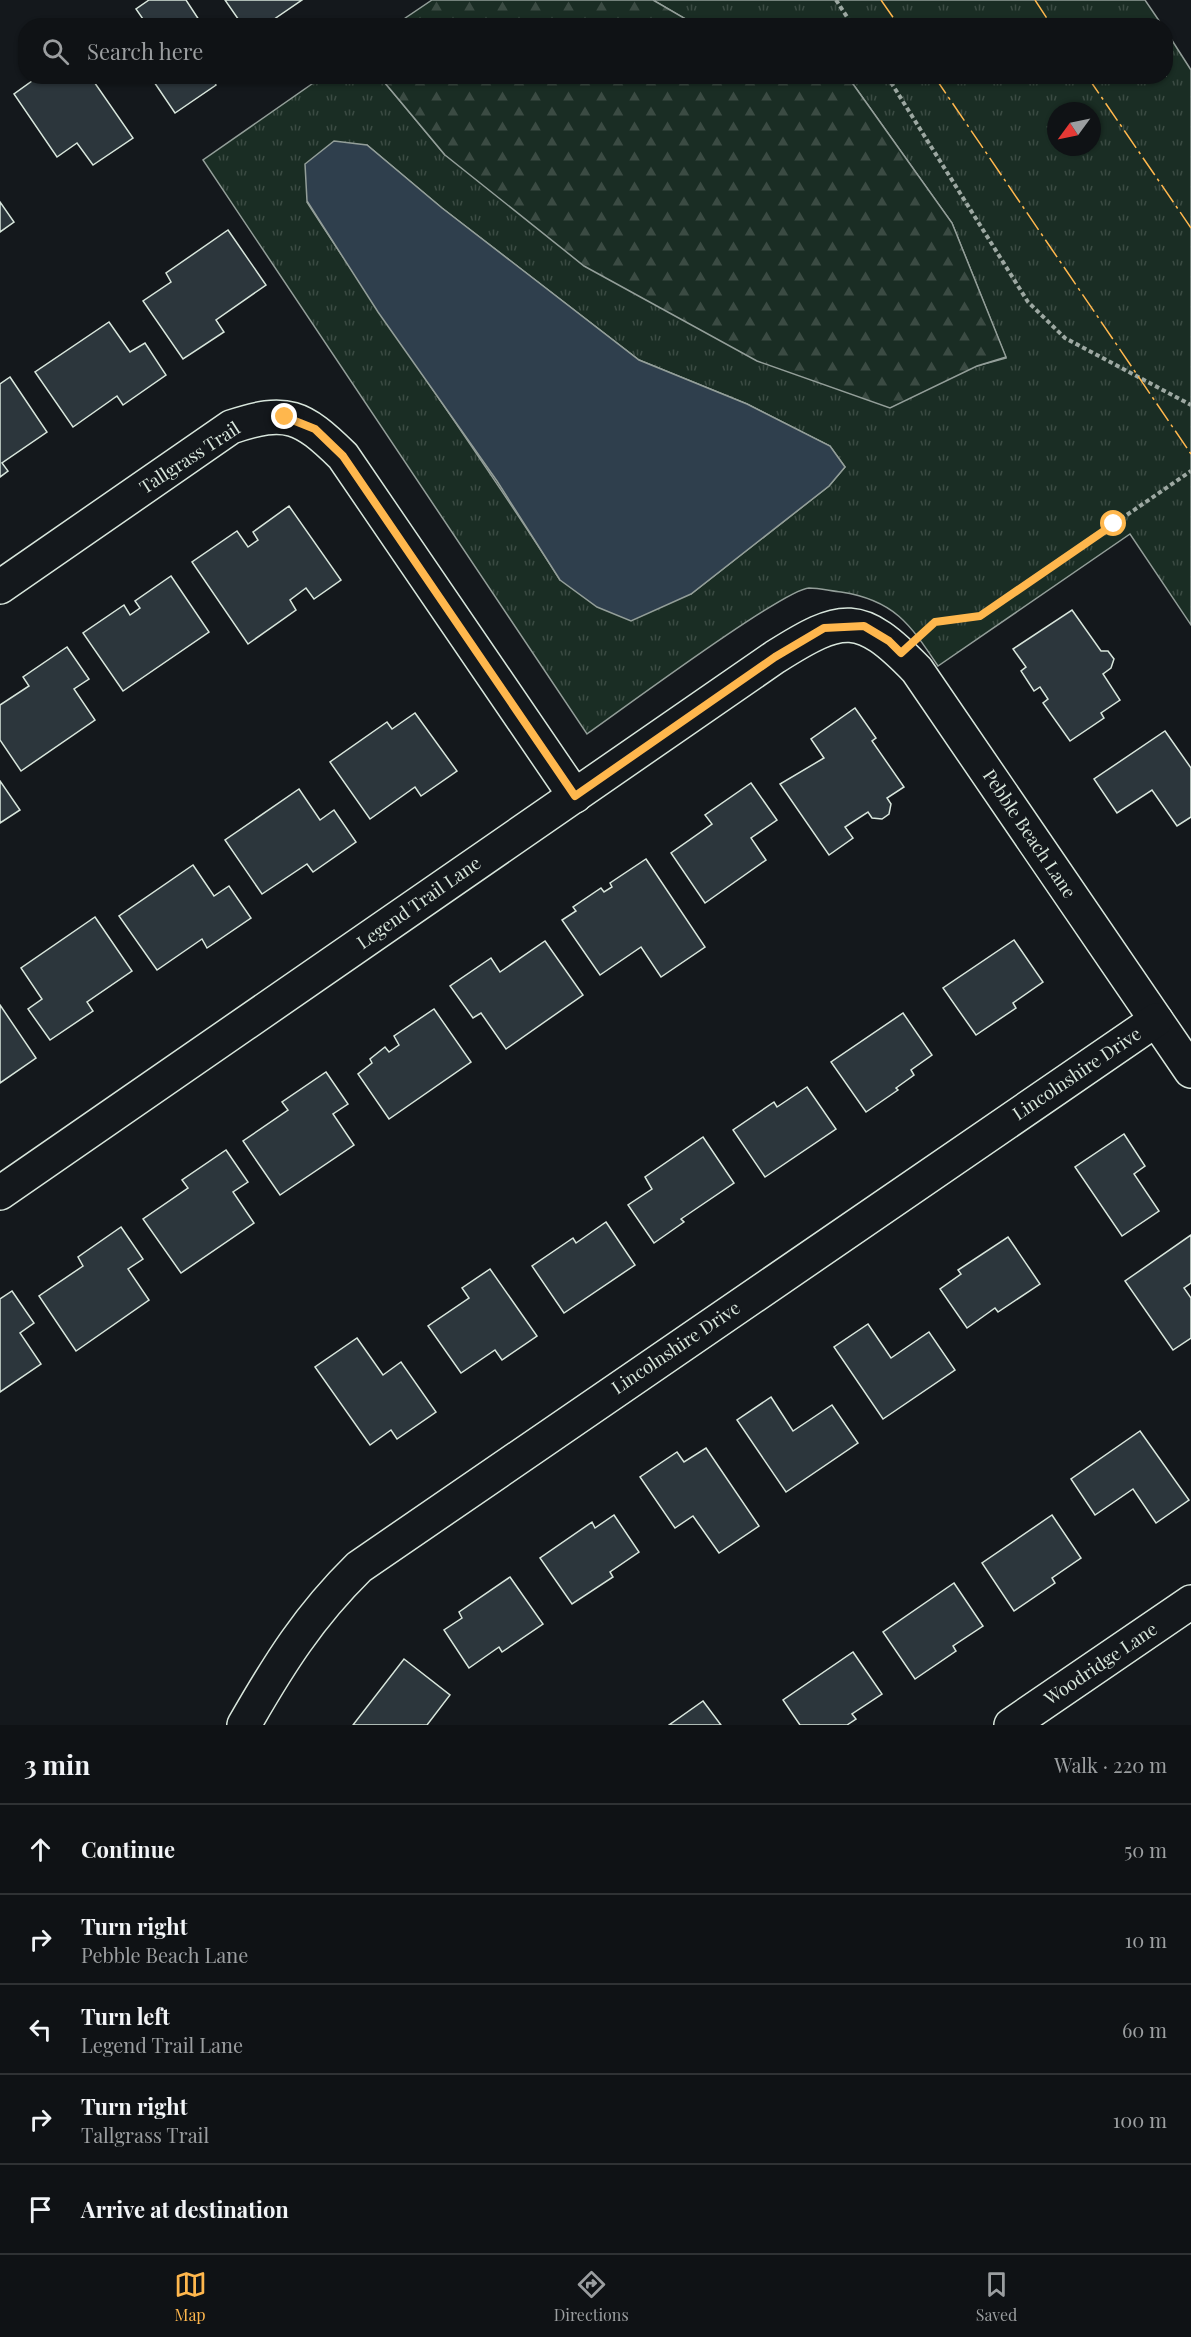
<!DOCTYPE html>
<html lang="en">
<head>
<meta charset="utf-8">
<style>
	body { margin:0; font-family:"Playfair Display",serif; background:#1d2022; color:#f1f3f6 }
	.compass { position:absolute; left:1047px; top:102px; width:54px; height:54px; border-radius:50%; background:#0f1215; box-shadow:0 2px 4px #0004; rotate:237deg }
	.stop { position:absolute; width:18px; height:18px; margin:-14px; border:4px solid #ffb74d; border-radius:50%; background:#fff }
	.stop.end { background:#ffb74d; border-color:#fff; box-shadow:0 2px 6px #0008 }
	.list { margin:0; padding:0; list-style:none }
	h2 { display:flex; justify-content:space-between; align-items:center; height:78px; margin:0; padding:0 24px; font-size:26px }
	h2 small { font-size:20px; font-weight:400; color:#9b9ea0 }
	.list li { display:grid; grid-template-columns:39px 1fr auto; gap:18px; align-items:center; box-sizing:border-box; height:90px; padding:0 24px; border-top:2px solid #2f3234 }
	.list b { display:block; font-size:22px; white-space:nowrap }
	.list p { margin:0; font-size:20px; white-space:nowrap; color:#9b9ea0 }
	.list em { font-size:20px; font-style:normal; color:#9b9ea0 }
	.icon { flex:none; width:33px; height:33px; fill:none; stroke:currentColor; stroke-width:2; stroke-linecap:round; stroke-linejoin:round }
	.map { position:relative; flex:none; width:1191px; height:1725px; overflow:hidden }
	.search { position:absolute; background:#0f1215; box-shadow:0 2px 4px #0004; left:18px; right:18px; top:18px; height:66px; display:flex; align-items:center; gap:15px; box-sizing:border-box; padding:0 21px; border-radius:24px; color:#9b9ea0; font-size:22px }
	.sheet { height:528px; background:#0f1215 }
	nav { display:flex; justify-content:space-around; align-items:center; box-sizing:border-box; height:84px; border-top:2px solid #2f3234; background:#0f1215; font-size:16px; color:#9b9ea0 }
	nav a { display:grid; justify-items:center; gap:3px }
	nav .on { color:#ffb74d }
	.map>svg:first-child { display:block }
	.grass { fill:url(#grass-tufts); stroke:#939e99; stroke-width:1.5; fill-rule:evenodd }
	.forest { fill:url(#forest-firs); stroke:#939e99; stroke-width:1.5 }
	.water { fill:#2f3f4d; stroke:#939e99; stroke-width:1.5 }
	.building { fill:#2c363c; stroke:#d8e6dc; stroke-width:1.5 }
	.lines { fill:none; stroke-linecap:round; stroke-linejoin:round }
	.minor-casing { stroke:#d8e6dc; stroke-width:36 }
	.path { stroke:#9da8a2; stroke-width:4; stroke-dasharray:4.5 3; stroke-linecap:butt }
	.minor { stroke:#14181c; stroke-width:33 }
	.power { stroke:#ffb74d; stroke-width:1.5; stroke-dasharray:21 4.5 3 4.5; stroke-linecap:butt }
	.route { stroke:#ffb74d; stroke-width:8 }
	.labels { text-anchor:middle; stroke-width:4.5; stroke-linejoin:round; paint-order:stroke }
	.street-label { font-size:18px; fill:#d8e6dc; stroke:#14181c }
</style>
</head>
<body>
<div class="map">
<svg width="1191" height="1725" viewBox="0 0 1191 1725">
	<defs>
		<pattern id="grass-tufts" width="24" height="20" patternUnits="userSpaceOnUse" patternTransform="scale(1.5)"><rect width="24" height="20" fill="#1a2d24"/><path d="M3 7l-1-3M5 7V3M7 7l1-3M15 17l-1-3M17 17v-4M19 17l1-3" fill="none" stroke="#3b4b43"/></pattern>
		<pattern id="forest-firs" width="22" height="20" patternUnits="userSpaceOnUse" patternTransform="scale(1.5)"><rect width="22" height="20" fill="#1a2d24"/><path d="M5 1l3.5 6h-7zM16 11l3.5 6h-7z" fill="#3b4b43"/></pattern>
	</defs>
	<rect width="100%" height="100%" fill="#14181c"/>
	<g class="grass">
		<polygon points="653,0 1145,0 1162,25 697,26"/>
		<path d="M 1166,31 L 1191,70 L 1191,625 L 1130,534 L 938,666 C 910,624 894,600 841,592 C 831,591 819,588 809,588 C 784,589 620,711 587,734 L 203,160 L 322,77 L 380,77 L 445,155 L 977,366 L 1006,358 L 952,223 L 848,77 L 1166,76 ZM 1056,111 L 1092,111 L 1092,147 L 1056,147 ZM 367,145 L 442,208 L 639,360 L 747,404 L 830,446 L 845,467 L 829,486 L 691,594 L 560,580 C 479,452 389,330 307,202 Z"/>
	</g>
	<g class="forest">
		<polygon points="432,0 653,0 696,25 395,25"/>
		<polygon points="380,77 848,77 952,223 1006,357 977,366 890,408 757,361 584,266 445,155"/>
	</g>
	<polygon class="water" points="334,141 367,145 442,208 639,360 747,404 830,446 845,467 829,486 691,594 631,621 597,607 560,580 497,481 378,312 307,201 305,164"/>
	<g class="building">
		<polygon points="149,0 186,0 203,26 134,26 143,19 136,9"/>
		<polygon points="225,0 302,0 264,26 243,26"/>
		<polygon points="39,76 90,76 133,138 93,165 77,143 57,157 14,94"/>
		<polygon points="150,76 211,76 216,85 175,113"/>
		<polygon points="0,202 14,222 0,232"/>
		<polygon points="228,230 266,285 216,320 224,332 183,359 143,301 171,282 166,273"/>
		<polygon points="109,322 130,352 145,343 166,375 123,405 117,396 73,427 35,372"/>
		<polygon points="10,377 47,432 2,463 8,471 0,477 0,384"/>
		<polygon points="289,506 341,580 314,599 306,588 290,600 296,610 248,644 192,562 237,531 248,547 258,540 253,532"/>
		<polygon points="171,576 209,632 123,691 83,633 124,605 130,615 140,608 135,601"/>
		<polygon points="1072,610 1101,651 1108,651 1114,659 1111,668 1103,674 1120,700 1101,713 1104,718 1070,741 1043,703 1048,699 1040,687 1034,691 1021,671 1026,667 1013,649"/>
		<polygon points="67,647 89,679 74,689 95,720 21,771 0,740 0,705 29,686 23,677"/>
		<polygon points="855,708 876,738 872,741 904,787 887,798 891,804 889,814 882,819 872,818 868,812 845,827 853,838 829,855 780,784 824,758 811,739"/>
		<polygon points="415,713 457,771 421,796 415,787 370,819 330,762 387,722 392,729"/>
		<polygon points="1165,731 1191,768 1191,817 1177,826 1152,790 1117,813 1094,779"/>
		<polygon points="0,781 20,810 0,823"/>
		<polygon points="751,783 777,820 751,838 766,860 705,903 671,853 712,824 705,815"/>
		<polygon points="299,789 320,820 334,810 356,842 313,872 307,864 262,894 225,840"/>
		<polygon points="646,859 705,947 661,977 641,947 600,975 562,920 576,911 573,907 601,888 604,892 612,887 610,883"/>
		<polygon points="193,865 214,896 229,886 251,918 207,948 202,939 157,970 119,916"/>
		<polygon points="95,917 132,971 87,1002 93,1011 50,1040 28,1009 42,999 21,968"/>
		<polygon points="1014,940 1043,982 1013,1003 1016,1008 976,1035 943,988"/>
		<polygon points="545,941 583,995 506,1049 481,1013 473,1018 450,986 491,958 500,972"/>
		<polygon points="0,1005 36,1058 0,1083"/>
		<polygon points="434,1009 471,1062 389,1119 358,1074 372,1063 370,1059 385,1047 389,1052 399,1045 394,1036"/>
		<polygon points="903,1013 932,1055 911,1070 914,1075 896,1088 898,1090 866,1112 831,1062"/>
		<polygon points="326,1072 348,1104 333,1114 354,1145 280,1195 243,1141 288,1110 282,1102"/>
		<polygon points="807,1087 836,1129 765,1177 733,1130 774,1102 777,1107"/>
		<polygon points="1124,1134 1145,1166 1134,1174 1159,1211 1122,1236 1075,1167"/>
		<polygon points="703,1137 734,1183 681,1219 684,1222 654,1243 628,1205 652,1189 645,1177"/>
		<polygon points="226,1150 248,1182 233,1192 254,1223 181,1273 143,1219 188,1188 182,1180"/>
		<polygon points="606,1222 635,1265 564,1313 532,1266 573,1238 576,1243"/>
		<polygon points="121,1227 143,1259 128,1269 149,1300 76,1351 39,1296 83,1266 78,1257"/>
		<polygon points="1191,1235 1191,1283 1184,1288 1191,1298 1191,1338 1173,1350 1125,1281"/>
		<polygon points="1008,1237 1040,1284 998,1312 995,1308 967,1328 940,1289 961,1274 958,1270"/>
		<polygon points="490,1269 537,1336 502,1360 495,1350 461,1373 428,1326 469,1298 462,1288"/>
		<polygon points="12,1291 34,1323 20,1333 41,1364 0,1392 0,1299"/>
		<polygon points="868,1324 891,1358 929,1332 955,1370 883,1419 834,1347"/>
		<polygon points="357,1338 383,1375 401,1362 436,1412 397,1439 391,1430 370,1445 315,1367"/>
		<polygon points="771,1397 793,1431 832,1405 858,1443 786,1492 737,1420"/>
		<polygon points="1140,1431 1189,1500 1156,1523 1133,1489 1095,1515 1071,1479"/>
		<polygon points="706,1448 759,1526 719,1553 693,1516 675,1528 640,1477 677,1452 684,1462"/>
		<polygon points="614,1515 639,1552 610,1572 613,1577 572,1604 540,1558 592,1522 595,1528"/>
		<polygon points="1052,1515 1081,1558 1052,1578 1055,1583 1014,1611 982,1563"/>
		<polygon points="510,1577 543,1624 502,1652 499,1647 469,1668 444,1630 462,1618 459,1612"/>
		<polygon points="954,1583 983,1626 953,1646 956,1651 915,1679 883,1632"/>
		<polygon points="853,1652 882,1694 852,1714 856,1719 847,1725 800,1725 783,1700"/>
		<polygon points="404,1659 450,1695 427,1725 353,1725"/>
		<polygon points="703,1701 721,1725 669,1725"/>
	</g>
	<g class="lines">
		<g class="minor-casing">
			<g id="minor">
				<path d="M 0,587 L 231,427 C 287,408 302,416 343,456 L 575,796"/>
				<path d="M 0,1193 L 775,657 C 843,614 860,611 917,670 L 1191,1071"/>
				<path d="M 244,1725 C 279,1664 309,1616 359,1567 L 1156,1020"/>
				<polyline points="1011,1725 1191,1602"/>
			</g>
		</g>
		<g class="path">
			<polyline points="836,0 853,26"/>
			<polyline points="887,76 1028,302 1065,338 1191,405"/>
			<polyline points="923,633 935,622 979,616 1191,471"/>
		</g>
		<use href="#minor" class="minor"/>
		<g class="power">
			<polyline points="881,0 899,26"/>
			<polyline points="1035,0 1052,26"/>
			<polyline points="934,76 1191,454"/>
			<polyline points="1087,76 1191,228"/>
		</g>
	</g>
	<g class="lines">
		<polyline class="route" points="285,417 315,429 343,456 575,796 775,657 824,628 864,626 889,641 901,653 935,622 980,616 1114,524"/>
	</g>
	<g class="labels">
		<g class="street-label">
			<text transform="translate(190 458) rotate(-33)" y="6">Tallgrass Trail</text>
			<text transform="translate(1029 834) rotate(56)" y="6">Pebble Beach Lane</text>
			<text transform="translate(419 903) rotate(-35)" y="6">Legend Trail Lane</text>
			<text transform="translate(1077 1074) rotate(-34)" y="6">Lincolnshire Drive</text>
			<text transform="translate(676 1348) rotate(-34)" y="6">Lincolnshire Drive</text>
			<text transform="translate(1101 1664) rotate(-34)" y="6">Woodridge Lane</text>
		</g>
	</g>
</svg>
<svg class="compass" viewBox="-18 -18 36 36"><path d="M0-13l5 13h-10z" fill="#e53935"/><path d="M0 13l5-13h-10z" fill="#9b9ea0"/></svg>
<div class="stop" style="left:1114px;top:524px"></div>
<div class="stop end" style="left:285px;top:417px"></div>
<div class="search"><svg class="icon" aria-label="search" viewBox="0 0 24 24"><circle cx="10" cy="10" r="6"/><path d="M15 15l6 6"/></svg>Search here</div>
</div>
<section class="sheet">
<h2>3 min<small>Walk · 220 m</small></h2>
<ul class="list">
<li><svg class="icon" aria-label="ahead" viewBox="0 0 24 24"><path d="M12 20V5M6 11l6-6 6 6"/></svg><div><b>Continue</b></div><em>50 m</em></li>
<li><svg class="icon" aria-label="right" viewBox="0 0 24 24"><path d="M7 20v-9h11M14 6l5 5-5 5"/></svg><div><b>Turn right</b><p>Pebble Beach Lane</p></div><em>10 m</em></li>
<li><svg class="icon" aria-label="left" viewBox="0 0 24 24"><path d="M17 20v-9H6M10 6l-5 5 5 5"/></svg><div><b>Turn left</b><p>Legend Trail Lane</p></div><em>60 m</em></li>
<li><svg class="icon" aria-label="right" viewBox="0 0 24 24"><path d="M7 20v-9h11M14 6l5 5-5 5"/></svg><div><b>Turn right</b><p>Tallgrass Trail</p></div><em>100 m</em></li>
<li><svg class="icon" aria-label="arrive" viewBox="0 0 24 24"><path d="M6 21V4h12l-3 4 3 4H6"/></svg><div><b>Arrive at destination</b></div></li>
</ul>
</section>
<nav>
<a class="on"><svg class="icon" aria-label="map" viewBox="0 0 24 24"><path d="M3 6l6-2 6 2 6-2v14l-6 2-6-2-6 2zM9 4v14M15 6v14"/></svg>Map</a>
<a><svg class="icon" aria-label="directions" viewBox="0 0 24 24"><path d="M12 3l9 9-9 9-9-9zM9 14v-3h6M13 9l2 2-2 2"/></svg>Directions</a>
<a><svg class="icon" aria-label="saved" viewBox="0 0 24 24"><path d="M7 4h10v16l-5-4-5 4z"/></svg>Saved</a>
</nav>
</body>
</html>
